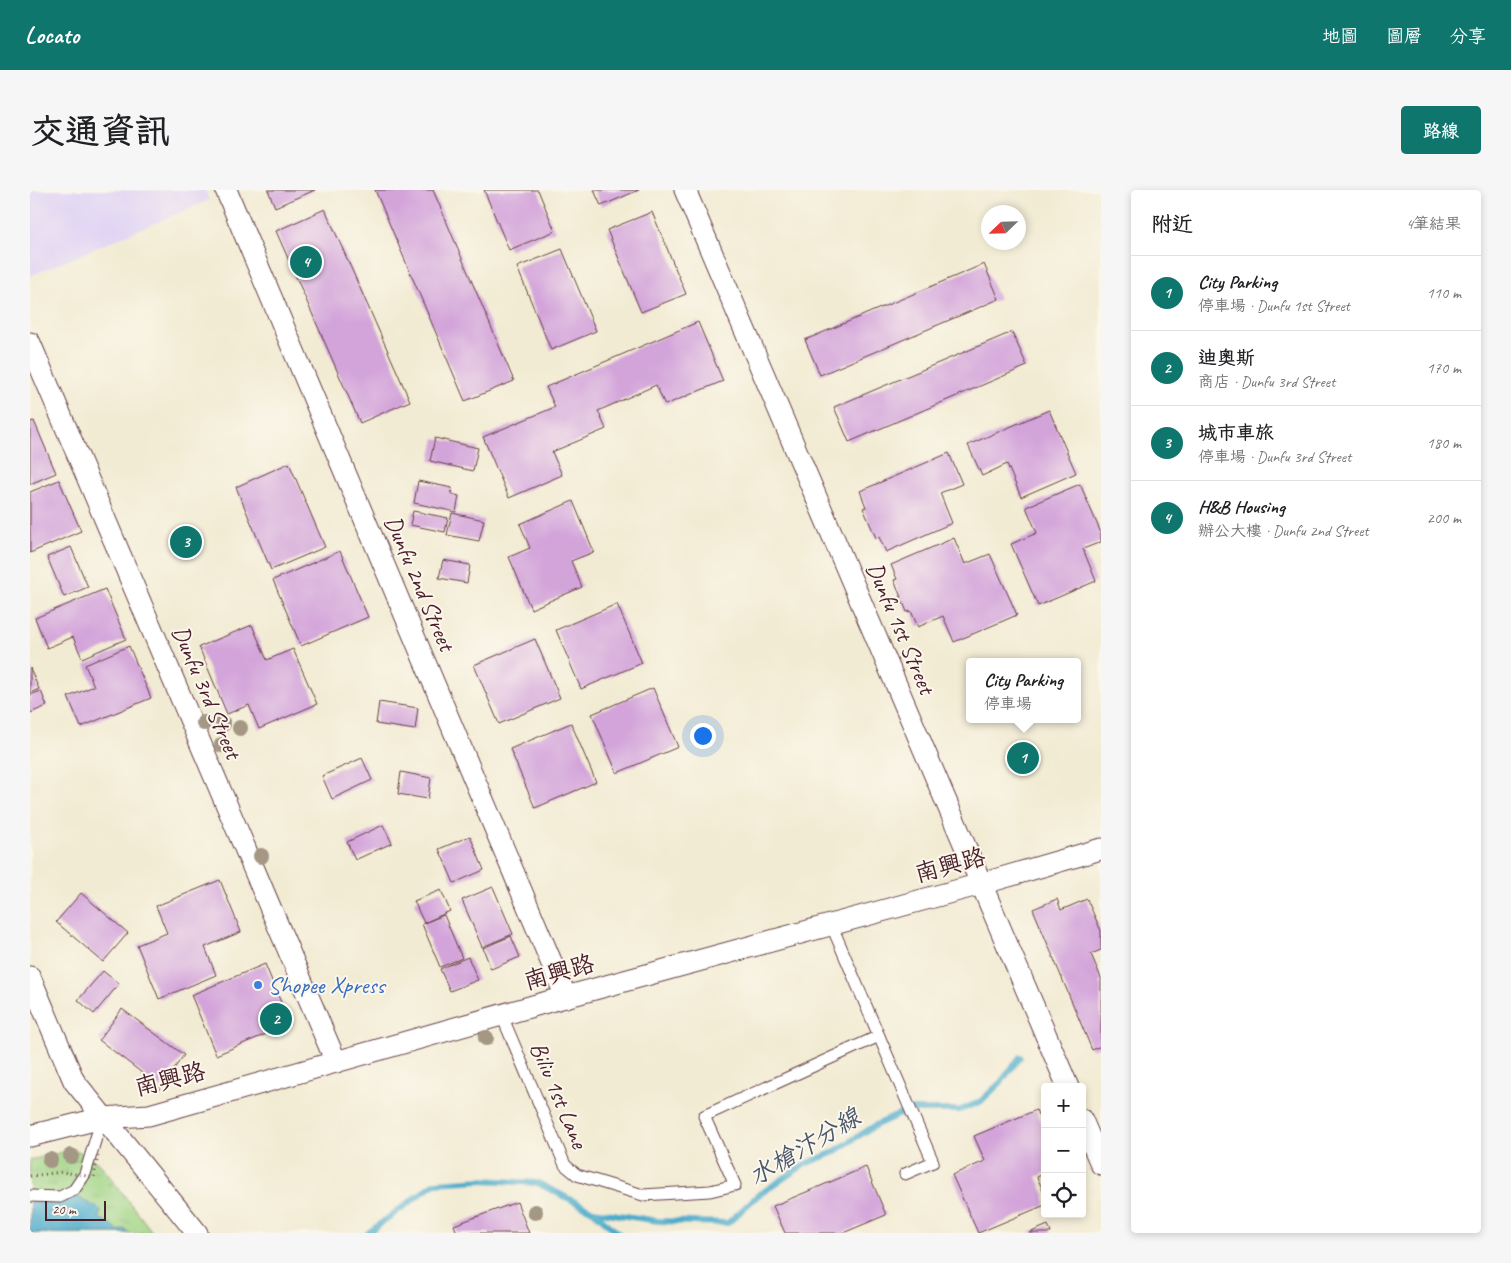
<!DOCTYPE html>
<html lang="zh-TW">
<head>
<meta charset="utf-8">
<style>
	body { margin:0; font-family:Caveat,"LXGW WenKai TC",sans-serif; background:#f6f6f6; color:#202124 }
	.controls { position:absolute; right:15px; bottom:15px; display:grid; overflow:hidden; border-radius:5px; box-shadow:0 2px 8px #0003 }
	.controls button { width:45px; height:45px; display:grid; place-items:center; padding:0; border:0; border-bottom:1px solid #e0e0e0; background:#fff; color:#202124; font:25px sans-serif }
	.compass { position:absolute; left:951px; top:15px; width:45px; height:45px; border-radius:50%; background:#fff; box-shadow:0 2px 8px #0003; rotate:247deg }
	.scale { position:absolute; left:15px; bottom:12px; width:61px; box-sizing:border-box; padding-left:5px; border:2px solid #4a1f2b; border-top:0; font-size:14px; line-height:18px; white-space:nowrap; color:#4a1f2b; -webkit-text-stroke:4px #fbf7ec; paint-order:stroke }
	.you { position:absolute; left:672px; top:545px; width:18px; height:18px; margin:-12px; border:4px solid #fff; border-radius:50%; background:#1a73e8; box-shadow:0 0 0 8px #1a73e833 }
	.badge { display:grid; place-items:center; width:32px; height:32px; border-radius:50%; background:#0f766e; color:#fff; font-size:16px; font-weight:700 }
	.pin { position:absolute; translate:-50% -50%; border:2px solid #fff; box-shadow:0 1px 5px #0006 }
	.popup { position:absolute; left:936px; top:468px; width:115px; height:65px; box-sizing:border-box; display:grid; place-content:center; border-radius:5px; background:#fff; filter:drop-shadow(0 1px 4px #0005); font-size:16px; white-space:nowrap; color:#757577 }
	.popup b { font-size:19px; color:#202124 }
	.popup::after { content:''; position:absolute; left:50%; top:100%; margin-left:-10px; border:10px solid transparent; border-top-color:#fff }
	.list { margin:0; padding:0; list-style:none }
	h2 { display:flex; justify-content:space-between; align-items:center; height:65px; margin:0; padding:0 20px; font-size:21px }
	h2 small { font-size:16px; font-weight:400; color:#757577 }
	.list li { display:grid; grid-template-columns:32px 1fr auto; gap:15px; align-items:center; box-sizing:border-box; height:75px; padding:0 20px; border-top:1px solid #e0e0e0 }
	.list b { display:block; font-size:19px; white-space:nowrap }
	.list p { margin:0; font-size:16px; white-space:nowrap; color:#757577 }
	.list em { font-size:16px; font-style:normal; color:#757577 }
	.icon { flex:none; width:28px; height:28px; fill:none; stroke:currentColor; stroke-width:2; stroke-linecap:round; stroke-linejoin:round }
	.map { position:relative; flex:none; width:1071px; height:1043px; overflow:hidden; border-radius:5px }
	header { display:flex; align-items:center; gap:30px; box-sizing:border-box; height:70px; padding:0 25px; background:#0f766e; color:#fff }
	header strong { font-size:24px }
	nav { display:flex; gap:28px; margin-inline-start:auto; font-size:18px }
	.intro { display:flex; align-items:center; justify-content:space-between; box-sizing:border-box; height:120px; padding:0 30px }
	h1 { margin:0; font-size:35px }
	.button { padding:12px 22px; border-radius:5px; background:#0f766e; color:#fff; font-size:18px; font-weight:700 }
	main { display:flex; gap:30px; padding:0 30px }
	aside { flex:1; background:#fff; border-radius:5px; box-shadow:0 2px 8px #0003 }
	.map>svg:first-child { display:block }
	.built { fill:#e0d4f4 }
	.grass { fill:url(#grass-tufts); stroke:#747957 }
	.water { fill:#4babca; stroke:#4a657a }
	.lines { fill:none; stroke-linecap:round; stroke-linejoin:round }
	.stream { stroke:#4babca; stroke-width:6 }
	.building { fill:#d3a4da }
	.service-casing { stroke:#633e44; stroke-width:13 }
	.minor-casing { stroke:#633e44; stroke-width:23 }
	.service { stroke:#fff; stroke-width:11 }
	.minor { stroke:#fff; stroke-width:21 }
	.path-bridge { stroke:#633e44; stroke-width:3; stroke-dasharray:1 4; stroke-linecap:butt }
	.tree { fill:#a49885 }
	.shop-dot { fill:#3f7fe0; stroke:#fbf7ec; stroke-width:2 }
	.labels { text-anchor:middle; stroke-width:4; stroke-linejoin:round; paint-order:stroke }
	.street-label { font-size:24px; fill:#4a1f2b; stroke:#fbf7ec }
	.shop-label { font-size:24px; fill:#366cbe; stroke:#fbf7ec; text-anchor:start }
	.water-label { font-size:25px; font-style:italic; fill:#4a576b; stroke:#fbf7ec }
</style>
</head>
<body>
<header>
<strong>Locato</strong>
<nav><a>地圖</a><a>圖層</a><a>分享</a></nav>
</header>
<div class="intro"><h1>交通資訊</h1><a class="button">路線</a></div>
<main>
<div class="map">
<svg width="1071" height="1043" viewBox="0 0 1071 1043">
	<defs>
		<pattern id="grass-tufts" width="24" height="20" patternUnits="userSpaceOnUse" patternTransform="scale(1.25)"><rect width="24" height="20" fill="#9fd383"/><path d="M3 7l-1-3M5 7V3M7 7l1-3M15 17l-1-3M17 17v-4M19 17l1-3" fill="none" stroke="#8ab571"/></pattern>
	</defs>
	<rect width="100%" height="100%" fill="#fbf7ec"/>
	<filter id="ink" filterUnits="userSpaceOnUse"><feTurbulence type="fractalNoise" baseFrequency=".02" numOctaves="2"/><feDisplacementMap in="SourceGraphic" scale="10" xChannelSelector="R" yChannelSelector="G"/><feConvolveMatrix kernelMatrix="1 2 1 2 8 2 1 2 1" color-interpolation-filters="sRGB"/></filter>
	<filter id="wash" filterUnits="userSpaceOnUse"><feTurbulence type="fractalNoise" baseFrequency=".0096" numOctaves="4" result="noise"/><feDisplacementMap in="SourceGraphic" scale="20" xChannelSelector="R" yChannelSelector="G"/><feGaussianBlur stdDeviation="1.12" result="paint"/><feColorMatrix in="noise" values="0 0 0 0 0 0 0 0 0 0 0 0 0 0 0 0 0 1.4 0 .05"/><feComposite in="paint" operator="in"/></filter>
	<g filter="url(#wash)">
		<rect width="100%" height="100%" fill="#f2ebd3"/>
		<polygon class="built" points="0,0 175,0 179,10 0,86"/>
		<polygon class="grass" points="45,959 71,975 123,1043 0,1043 0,970"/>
		<polygon class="water" points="46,1006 71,1020 69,1028 81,1034 88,1041 95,1039 99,1043 0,1043 0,1011 30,1012"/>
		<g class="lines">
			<g class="stream">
				<polyline points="563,1021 628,1031 698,1033 727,1006 775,974 802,963 846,935 879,920 930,920 950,912 971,892 990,867"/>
				<polyline points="338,1043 405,993 451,990 508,993 563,1021 588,1043"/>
			</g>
		</g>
		<g id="blocks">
			<g class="building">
				<polygon points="238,0 285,0 245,17"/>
				<polygon points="345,0 403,0 484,191 435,211"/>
				<polygon points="454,0 508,0 525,41 479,60"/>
				<polygon points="564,0 609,0 571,16"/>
				<polygon points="295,19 380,211 330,233 246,41"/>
				<polygon points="622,22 656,104 611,122 577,40"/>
				<polygon points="532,59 566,141 521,160 487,77"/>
				<polygon points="954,74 969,109 790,185 775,150"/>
				<polygon points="668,132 693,191 635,215 626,195 568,221 576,239 522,262 532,285 479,308 453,247 525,217 516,197"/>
				<polygon points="982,142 997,176 819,252 804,217"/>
				<polygon points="1019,220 1046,283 991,307 977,274 952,286 938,255"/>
				<polygon points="4,231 26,283 0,294 0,232"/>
				<polygon points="405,248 448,258 443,281 400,271"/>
				<polygon points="919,263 932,294 910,303 922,333 856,362 849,347 846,348 833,318 836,317 830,301"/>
				<polygon points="259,273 295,357 241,380 206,297"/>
				<polygon points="29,290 51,341 0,363 0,302"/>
				<polygon points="388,291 422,298 421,304 429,306 426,322 384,313"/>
				<polygon points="1050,294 1071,343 1071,352 1053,359 1066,391 1008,416 981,354 1007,343 996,317"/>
				<polygon points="543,311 564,362 541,371 552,397 501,419 479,367 500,358 490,334"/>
				<polygon points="383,321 418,328 415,342 380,335"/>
				<polygon points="422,323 454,330 449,351 417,345"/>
				<polygon points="924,348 935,374 960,364 987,425 924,452 913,426 888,437 881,421 877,422 864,390 867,389 861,375"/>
				<polygon points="41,357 58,397 34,407 17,367"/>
				<polygon points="310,361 338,427 271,456 243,390"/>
				<polygon points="413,370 440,375 437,393 409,388"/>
				<polygon points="75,399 96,449 52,468 43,447 17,458 5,428"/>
				<polygon points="587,414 612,473 551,499 526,440"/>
				<polygon points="222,435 237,470 263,459 287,514 229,539 219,515 197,524 169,457"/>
				<polygon points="505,449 530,508 469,534 444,475"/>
				<polygon points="99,456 121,508 51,537 38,507 64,496 55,475"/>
				<polygon points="0,478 9,499 0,503"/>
				<polygon points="623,498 648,557 587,583 562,524"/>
				<polygon points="11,501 17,516 0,523 0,505"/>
				<polygon points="349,512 388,518 385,540 346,534"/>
				<polygon points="541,533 566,592 505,618 480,559"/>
				<polygon points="332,568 342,590 302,609 292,586"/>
				<polygon points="371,582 401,588 398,609 368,604"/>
				<polygon points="353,635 362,653 325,670 317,652"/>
				<polygon points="440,646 454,680 424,693 409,659"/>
				<polygon points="190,690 211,742 175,757 186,785 129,809 107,755 137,743 126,716"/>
				<polygon points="463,697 483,744 452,757 432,710"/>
				<polygon points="411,700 420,721 394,733 384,711"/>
				<polygon points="51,703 98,743 73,772 26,732"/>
				<polygon points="1027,709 1031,720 1057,709 1071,741 1071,760 1061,764 1071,788 1071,856 1062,860 1003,719"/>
				<polygon points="414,725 432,768 410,777 392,734"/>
				<polygon points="481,746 490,767 461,779 453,758"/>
				<polygon points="438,767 448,790 420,801 410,779"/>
				<polygon points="235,774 260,834 186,865 161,805"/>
				<polygon points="73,781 89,794 64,824 48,810"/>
				<polygon points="92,819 154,865 127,902 112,891 116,886 69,850"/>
				<polygon points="1006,920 1015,940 1015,983 1007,987 1015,1005 1015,1015 948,1043 922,985 955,971 944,946"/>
				<polygon points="836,977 856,1025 813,1043 755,1043 743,1016"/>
				<polygon points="487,1012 499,1043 427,1043 424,1035"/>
				<polygon points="1018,1035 1021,1043 999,1043"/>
			</g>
		</g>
	</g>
	<g filter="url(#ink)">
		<use href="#blocks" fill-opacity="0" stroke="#633e44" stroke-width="1"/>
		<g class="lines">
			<g class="service-casing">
				<g id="service">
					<polyline points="801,734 903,972 875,984"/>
					<polyline points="472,826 535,975 547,985 613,1005 680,1001 705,995 674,926 849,846"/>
					<polyline points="0,1006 30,1007 44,1000 55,984 72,928"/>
				</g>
			</g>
			<g class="minor-casing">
				<g id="minor">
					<polyline points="196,0 536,807"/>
					<polyline points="655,0 1038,897"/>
					<polyline points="0,153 306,872"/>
					<polyline points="0,787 44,891 167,1043"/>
					<polyline points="1052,930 1071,974"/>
					<polyline points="0,946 72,928 119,925 517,812 951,694 1071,659"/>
				</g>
			</g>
			<use href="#service" class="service"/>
			<use href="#minor" class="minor"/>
			<polyline class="path-bridge" points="0,986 32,982 64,987 68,965"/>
		</g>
		<g class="tree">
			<circle cx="174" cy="533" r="8"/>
			<circle cx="193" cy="534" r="8"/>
			<circle cx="210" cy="538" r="8"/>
			<circle cx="192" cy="555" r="8"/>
			<circle cx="231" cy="666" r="8"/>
			<circle cx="456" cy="848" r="8"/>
			<circle cx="41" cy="966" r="8"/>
			<circle cx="20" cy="970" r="8"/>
			<circle cx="505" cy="1022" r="8"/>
		</g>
	</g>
	<circle class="shop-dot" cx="228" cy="795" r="5"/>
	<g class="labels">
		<g class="street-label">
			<text transform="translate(390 393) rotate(67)" y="8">Dunfu 2nd Street</text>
			<text transform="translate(871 438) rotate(67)" y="8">Dunfu 1st Street</text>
			<text transform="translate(177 502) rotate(67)" y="8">Dunfu 3rd Street</text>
			<text transform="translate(920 675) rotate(-15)" y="8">南興路</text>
			<text transform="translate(529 782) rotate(-16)" y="8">南興路</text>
			<text transform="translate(140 889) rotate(-14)" y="8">南興路</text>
			<text transform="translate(529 905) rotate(67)" y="8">Biliu 1st Lane</text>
		</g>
		<g class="shop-label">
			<text x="238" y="803">Shopee Xpress</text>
		</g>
		<g class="water-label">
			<text transform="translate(774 956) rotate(-31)" y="9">水槍汴分線</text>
		</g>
	</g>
</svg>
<div class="controls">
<button>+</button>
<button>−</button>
<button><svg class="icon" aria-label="locate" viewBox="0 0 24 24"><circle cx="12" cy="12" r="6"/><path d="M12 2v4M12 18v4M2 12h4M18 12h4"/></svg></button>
</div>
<svg class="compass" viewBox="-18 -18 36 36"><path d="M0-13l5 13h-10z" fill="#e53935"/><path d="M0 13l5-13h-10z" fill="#757577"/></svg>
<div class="scale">20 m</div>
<div class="you"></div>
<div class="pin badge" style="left:993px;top:568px">1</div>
<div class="popup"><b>City Parking</b>停車場</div>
<div class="pin badge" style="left:246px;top:829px">2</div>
<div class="pin badge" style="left:156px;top:352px">3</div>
<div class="pin badge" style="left:276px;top:72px">4</div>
</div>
<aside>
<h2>附近<small>4筆結果</small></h2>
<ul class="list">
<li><span class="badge">1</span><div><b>City Parking</b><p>停車場 · Dunfu 1st Street</p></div><em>110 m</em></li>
<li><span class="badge">2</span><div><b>迪奧斯</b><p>商店 · Dunfu 3rd Street</p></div><em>170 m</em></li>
<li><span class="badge">3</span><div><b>城市車旅</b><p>停車場 · Dunfu 3rd Street</p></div><em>180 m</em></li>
<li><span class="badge">4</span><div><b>H&amp;B Housing</b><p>辦公大樓 · Dunfu 2nd Street</p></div><em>200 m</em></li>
</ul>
</aside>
</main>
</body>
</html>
